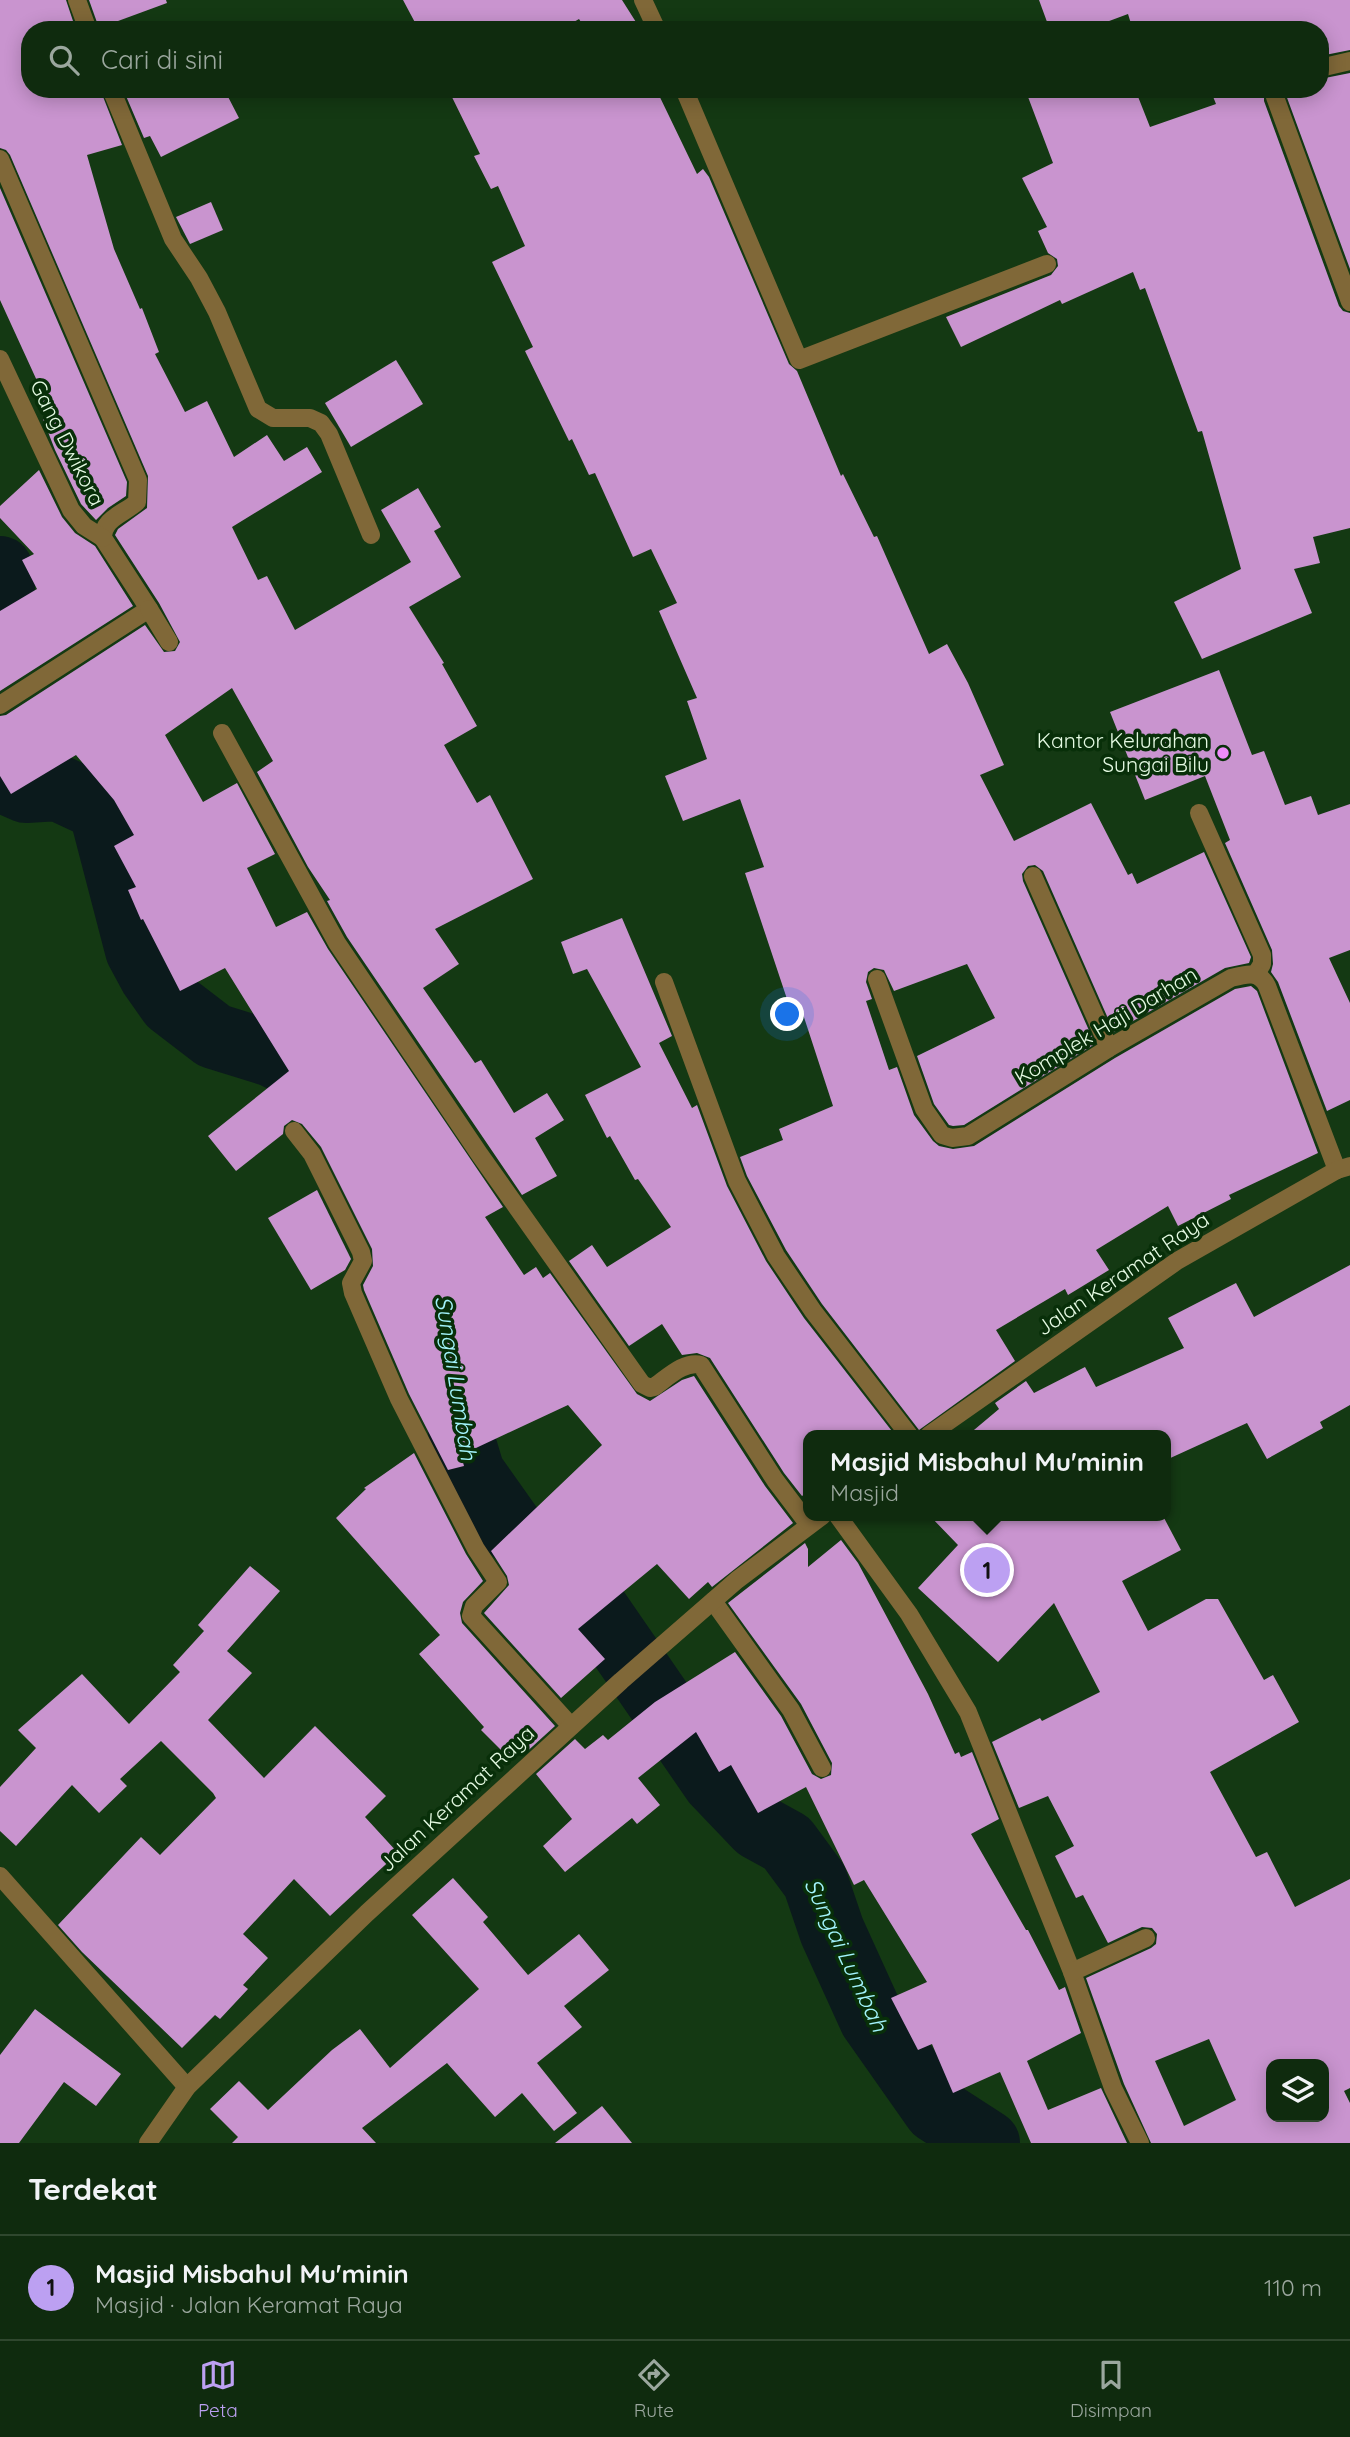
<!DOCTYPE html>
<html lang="id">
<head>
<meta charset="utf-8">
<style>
	body { margin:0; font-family:Quicksand,sans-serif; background:#183317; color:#f1f3f6 }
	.controls { position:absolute; right:21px; bottom:21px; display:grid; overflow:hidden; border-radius:14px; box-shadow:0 4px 18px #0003 }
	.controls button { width:63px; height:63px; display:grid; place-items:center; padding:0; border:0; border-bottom:2px solid #2f472e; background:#0f2b0e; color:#f1f3f6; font:35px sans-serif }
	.you { position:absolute; left:788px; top:1015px; width:24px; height:24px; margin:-18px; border:5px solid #fff; border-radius:50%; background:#1a73e8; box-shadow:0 0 0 10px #1a73e833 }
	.badge { display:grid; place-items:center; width:46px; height:46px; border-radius:50%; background:#bca0f2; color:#111; font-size:23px; font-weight:700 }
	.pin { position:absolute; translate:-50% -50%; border:4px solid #fff; box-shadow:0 2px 7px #0006 }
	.popup { position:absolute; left:803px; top:1430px; width:368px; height:91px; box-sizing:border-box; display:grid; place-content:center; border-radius:14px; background:#0f2b0e; filter:drop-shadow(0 2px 5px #0005); font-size:23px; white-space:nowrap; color:#9ba79e }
	.popup b { font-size:26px; color:#f1f3f6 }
	.popup::after { content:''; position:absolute; left:50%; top:100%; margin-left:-14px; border:14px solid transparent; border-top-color:#0f2b0e }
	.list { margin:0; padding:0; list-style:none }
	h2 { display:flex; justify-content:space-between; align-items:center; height:91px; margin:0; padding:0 28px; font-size:30px }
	h2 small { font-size:23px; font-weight:400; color:#9ba79e }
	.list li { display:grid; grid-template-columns:46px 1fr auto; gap:21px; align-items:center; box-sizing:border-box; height:105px; padding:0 28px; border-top:2px solid #2f472e }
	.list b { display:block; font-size:26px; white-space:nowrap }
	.list p { margin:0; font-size:23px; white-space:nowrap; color:#9ba79e }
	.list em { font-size:23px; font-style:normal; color:#9ba79e }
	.icon { flex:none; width:38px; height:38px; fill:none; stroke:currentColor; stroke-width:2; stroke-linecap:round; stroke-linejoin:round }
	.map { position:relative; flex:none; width:1350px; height:2143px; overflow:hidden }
	.search { position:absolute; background:#0f2b0e; box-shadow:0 4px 18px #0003; left:21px; right:21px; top:21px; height:77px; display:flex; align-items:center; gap:18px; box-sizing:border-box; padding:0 24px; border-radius:28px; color:#9ba79e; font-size:26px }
	.sheet { height:196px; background:#0f2b0e }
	nav { display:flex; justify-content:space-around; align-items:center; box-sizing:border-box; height:98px; border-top:2px solid #2f472e; background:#0f2b0e; font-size:19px; color:#9ba79e }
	nav a { display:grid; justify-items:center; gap:4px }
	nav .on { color:#bca0f2 }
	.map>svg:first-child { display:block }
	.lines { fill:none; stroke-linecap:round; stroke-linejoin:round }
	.river { stroke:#0b1a1c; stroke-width:66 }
	.building { fill:#c994cf; fill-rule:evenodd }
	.minor { stroke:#806838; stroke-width:18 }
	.poi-dot { fill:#ee8cf9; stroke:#082f09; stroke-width:2.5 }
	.labels { text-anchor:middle; stroke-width:7; stroke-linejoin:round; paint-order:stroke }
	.street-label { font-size:21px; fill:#e5fae3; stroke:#082f09 }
	.poi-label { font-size:21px; fill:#e5fae3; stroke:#082f09; text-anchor:end }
	.water-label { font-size:23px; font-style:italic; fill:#a3f4fc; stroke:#082f09 }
</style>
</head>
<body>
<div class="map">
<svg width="1350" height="2143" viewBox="0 0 1350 2143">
	<rect width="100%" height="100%" fill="#143913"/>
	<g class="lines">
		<g class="river">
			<polyline points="0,569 2,586 0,590"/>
			<polyline points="0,779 26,790 58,788 101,808 138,950 152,976 171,1003 214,1036 272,1054 313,1074 352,1115"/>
			<polyline points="453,1362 462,1440 472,1473 511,1528 593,1605 715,1782 758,1827 787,1843 815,1881 832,1931 872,2019 936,2110 987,2143"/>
		</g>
	</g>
	<g class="building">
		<polygon points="0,0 66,0 76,30 30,30 30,89 100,89 122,145 87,155 114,249 140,309 142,308 159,352 155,354 185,412 207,401 234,457 267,435 284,461 307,447 322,472 232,527 258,580 267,576 295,630 411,562 381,510 418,488 441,527 434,531 461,577 409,607 444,663 442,664 477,726 444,745 477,803 490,795 533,879 435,929 459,964 423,988 475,1063 481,1060 514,1113 547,1093 564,1120 535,1138 557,1176 522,1195 347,937 327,901 330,900 308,867 257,772 273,761 232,688 165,735 203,802 237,783 275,854 247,868 276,927 307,912 328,949 503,1207 485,1217 524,1275 536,1267 543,1278 550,1273 637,1394 650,1401 682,1380 694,1376 765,1486 793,1523 712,1587 708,1582 689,1599 657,1564 578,1629 605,1659 561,1698 484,1613 509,1585 507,1576 491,1551 602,1445 568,1405 461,1455 464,1466 448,1470 409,1394 364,1290 363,1285 373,1266 372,1249 321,1147 302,1124 292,1120 284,1126 283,1134 236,1171 208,1136 289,1071 225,968 180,991 143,919 141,920 128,890 136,887 114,846 134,835 114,800 76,755 11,794 0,776 0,716 6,715 145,625 164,652 175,651 180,642 159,603 115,535 118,529 147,508 148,476 10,155 6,150 0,148"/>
		<polygon points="89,0 166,0 167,3 99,28"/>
		<polygon points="403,0 622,0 641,30 586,30 579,19 560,30 419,30"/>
		<polygon points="1039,0 1350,0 1350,50 1320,56 1320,30 1133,30 1128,14 1085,30 1050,30"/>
		<polygon points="1350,73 1350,269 1286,95 1286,89 1320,89 1320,79"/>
		<polygon points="123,89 224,89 239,118 161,157 150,136 144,138"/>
		<polygon points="448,89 656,89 697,174 703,169 709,177 789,364 797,371 841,476 843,474 874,537 877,536 929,654 947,644 968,683 1004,765 980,775 1014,841 1091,803 1128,875 1132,873 1137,884 1204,852 1251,957 1249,963 1225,968 1114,1032 1043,871 1035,865 1028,866 1022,874 1023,881 1095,1044 964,1125 953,1126 949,1125 934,1104 917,1056 995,1018 967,964 894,991 884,970 874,968 868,972 866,982 872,999 866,1001 889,1070 897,1067 914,1115 933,1141 939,1146 953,1149 974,1146 1115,1058 1235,989 1251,986 1257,991 1318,1153 1229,1195 1231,1199 1178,1226 1168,1206 1096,1250 1109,1270 1068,1295 1065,1289 996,1330 1015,1361 919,1430 822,1304 786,1250 747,1176 740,1157 783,1140 779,1129 833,1106 800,1005 790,1008 745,873 764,867 740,799 683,821 665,776 707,759 687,701 697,698 659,611 677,603 651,549 633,557 595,473 589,475 572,439 569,441 525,351 533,347 492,262 525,246 498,186 491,189 474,156 480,154"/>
		<polygon points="1025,89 1135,89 1150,127 1216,104 1210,89 1264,89 1264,101 1339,306 1343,311 1350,313 1350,528 1313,537 1320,563 1294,569 1312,613 1202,659 1174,602 1241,569 1202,431 1198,432 1145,288 1140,290 1133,272 1062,304 1060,300 961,347 946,317 1051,275 1058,266 1057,259 1048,253 1038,231 1047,227 1022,178 1053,163"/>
		<polygon points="0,188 127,482 126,496 108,508 96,520 81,504 55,450 43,419 47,417 33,385 38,383 0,300"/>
		<polygon points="211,202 223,230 190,244 176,217"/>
		<polygon points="396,360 423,404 351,447 325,403"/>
		<polygon points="39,470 62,517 75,533 95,546 133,606 0,691 0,611 37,589 22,560 34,554 0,518 0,506"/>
		<polygon points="1219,670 1252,755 1264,751 1285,805 1311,796 1318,815 1350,804 1350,950 1329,958 1350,1003 1350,1100 1327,1111 1278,982 1271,972 1273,964 1272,950 1225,843 1230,840 1205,776 1145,800 1110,712"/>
		<polygon points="622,918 672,1036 659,1043 692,1108 697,1105 727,1186 766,1261 804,1318 895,1435 808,1435 808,1492 802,1496 784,1473 710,1358 697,1353 682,1355 662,1324 629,1346 569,1261 592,1245 607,1267 671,1227 638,1179 635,1180 610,1136 607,1138 585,1095 641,1067 587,969 573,974 561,942"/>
		<polygon points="317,1190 351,1259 345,1270 311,1290 268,1218"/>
		<polygon points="1350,1265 1350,1405 1320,1422 1323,1428 1267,1459 1247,1423 1166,1460 1166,1435 968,1435 999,1409 995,1403 1026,1381 1034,1393 1085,1367 1096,1387 1184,1348 1168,1318 1236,1283 1254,1317"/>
		<polygon points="414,1453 466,1554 483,1581 463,1602 460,1613 462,1623 555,1726 522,1756 515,1749 507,1756 481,1730 484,1727 419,1654 440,1635 336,1518 366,1489 364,1488"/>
		<path d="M 930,1516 L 1163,1516 L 1181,1550 L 1122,1581 L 1148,1631 L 1206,1599 L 1218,1599 L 1264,1680 L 1273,1675 L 1299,1722 L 1210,1772 L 1256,1857 L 1267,1852 L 1295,1907 L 1350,1879 L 1350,2088 L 1344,2091 L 1350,2103 L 1350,2143 L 1151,2143 L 1124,2084 L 1086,1978 L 1151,1948 L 1156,1944 L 1157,1934 L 1152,1928 L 1142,1927 L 1108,1943 L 1083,1895 L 1076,1898 L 1055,1856 L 1074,1846 L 1048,1796 L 1019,1808 L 992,1742 L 1040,1718 L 1042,1721 L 1100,1692 L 1054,1603 L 998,1662 L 918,1588 L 958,1545 ZM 1209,2039 L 1236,2100 L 1184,2126 L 1155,2061 ZM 1271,2064 L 1324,2064 L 1324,2117 L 1271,2117 Z"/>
		<polygon points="841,1540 858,1563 928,1694 955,1754 959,1752 961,1757 972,1752 999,1819 971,1834 1026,1930 1028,1930 1059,1990 1065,1987 1081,2033 1027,2061 1048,2110 1101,2088 1127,2143 1031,2143 1000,2072 953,2093 932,2044 918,2050 891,1998 927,1982 864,1880 854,1885 806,1787 758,1813 731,1765 719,1772 696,1732 638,1778 660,1805 637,1824 632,1818 565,1872 543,1846 572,1819 536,1774 575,1739 585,1749 603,1735 608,1740 655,1702 735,1652 781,1716 812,1774 821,1779 831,1775 832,1763 801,1704 728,1603 805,1543 808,1549 808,1567"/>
		<polygon points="250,1566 280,1591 227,1651 252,1673 208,1720 264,1778 315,1726 386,1796 365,1817 398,1853 330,1916 294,1879 243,1934 268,1958 243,1985 248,1989 220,2019 215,2015 182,2048 82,1952 58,1925 141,1837 160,1855 216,1798 213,1793 161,1741 120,1779 127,1786 99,1813 72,1785 16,1846 0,1831 0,1787 36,1748 18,1730 82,1674 129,1724 180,1672 173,1665 204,1631 198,1625"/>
		<polygon points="453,1878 488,1917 483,1922 528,1975 579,1934 609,1970 564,2006 582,2027 537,2063 577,2113 554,2131 522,2093 495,2117 447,2063 362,2128 376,2143 232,2143 238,2137 210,2109 239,2081 268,2110 332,2050 360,2029 390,2068 479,1989 412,1915"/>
		<polygon points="35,2009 121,2074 96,2106 64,2082 19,2143 0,2143 0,2055"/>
		<polygon points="602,2106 632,2143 555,2143"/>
	</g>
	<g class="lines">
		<g class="minor">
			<polyline points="77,0 88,30"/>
			<polyline points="643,0 657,30"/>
			<polyline points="1320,68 1350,61"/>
			<polyline points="111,89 173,239 199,278 217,312 258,409 273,418 310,418 321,423 329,434 371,535"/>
			<polyline points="684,89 799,360 1047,264"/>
			<polyline points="1275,89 1275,97 1350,302"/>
			<path d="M 0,159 L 138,480 L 137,502 C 124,514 103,518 103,538 L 149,609 L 0,705"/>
			<polyline points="0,359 71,510 84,526 103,538"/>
			<polyline points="149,609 169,642"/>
			<path d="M 222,733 L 337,943 L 480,1155 L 642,1384 L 650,1388 L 654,1387 C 667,1378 685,1360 701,1365 L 775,1480 L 809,1525"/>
			<polyline points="1199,813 1262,955 1262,964 1256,974"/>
			<polyline points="1033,876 1109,1048"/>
			<path d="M 877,979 L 924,1109 L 942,1135 L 952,1138 L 968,1136 L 1109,1048 L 1231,978 C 1246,974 1259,970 1267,986 L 1337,1170"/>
			<polyline points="664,982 737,1181 776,1256 813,1311 909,1435"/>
			<polyline points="294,1131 312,1154 361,1252 363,1261 351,1283 353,1293 399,1399 476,1549 498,1582 474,1606 471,1616 571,1726"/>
			<polyline points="929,1435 1177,1261 1337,1170 1350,1166"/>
			<polyline points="838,1516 909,1614 968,1712 1072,1972 1113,2088 1140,2143"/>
			<polyline points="713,1601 791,1710 822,1768"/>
			<polyline points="0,1876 187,2087"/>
			<polyline points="1072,1972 1146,1938"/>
			<polyline points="148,2143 187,2087 367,1913 621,1681 737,1580 822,1516"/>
		</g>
	</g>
	<circle class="poi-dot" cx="1223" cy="753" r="7"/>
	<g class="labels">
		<g class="street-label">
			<text transform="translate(67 443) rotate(63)" y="7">Gang Dwikora</text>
			<text transform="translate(1106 1026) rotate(-31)" y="7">Komplek Haji Darhan</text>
			<text transform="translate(1123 1274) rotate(-34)" y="7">Jalan Keramat Raya</text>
			<text transform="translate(457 1799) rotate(-43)" y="7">Jalan Keramat Raya</text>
		</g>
		<g class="poi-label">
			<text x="1209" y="748">Kantor Kelurahan<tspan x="1209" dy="24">Sungai Bilu</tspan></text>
		</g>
		<g class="water-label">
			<text transform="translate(456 1378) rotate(81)" y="8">Sungai Lumbah</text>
			<text transform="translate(846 1955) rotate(65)" y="8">Sungai Lumbah</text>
		</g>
	</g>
</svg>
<div class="controls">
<button><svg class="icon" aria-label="layers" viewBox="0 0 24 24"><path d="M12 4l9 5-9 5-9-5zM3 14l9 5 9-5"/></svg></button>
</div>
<div class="you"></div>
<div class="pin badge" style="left:987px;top:1570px">1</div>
<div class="popup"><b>Masjid Misbahul Mu'minin</b>Masjid</div>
<div class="search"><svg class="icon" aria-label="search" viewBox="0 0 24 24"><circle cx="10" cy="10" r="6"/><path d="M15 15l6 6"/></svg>Cari di sini</div>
</div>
<section class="sheet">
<h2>Terdekat<small></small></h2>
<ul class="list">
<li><span class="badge">1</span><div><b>Masjid Misbahul Mu'minin</b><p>Masjid · Jalan Keramat Raya</p></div><em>110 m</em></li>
</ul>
</section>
<nav>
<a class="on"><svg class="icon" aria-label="map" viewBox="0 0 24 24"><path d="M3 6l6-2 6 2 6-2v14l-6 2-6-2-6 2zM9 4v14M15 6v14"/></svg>Peta</a>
<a><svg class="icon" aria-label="directions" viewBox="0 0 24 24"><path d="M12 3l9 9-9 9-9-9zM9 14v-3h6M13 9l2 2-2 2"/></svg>Rute</a>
<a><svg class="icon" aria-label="saved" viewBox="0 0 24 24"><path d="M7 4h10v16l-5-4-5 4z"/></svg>Disimpan</a>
</nav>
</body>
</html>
